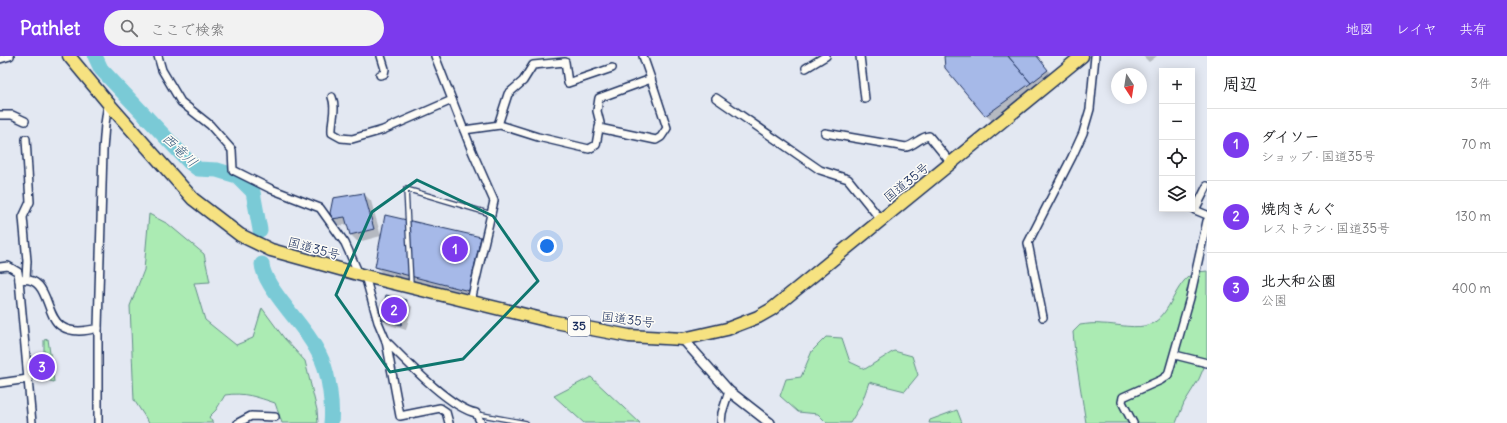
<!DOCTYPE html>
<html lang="ja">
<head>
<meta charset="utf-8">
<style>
	body { margin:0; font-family:Delius,"Klee One",sans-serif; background:#f2f2f2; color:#202124 }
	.controls { position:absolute; right:12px; top:12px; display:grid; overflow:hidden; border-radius:0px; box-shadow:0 2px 10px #0003 }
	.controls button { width:36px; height:36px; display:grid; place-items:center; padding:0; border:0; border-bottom:1px solid #e0e0e0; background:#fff; color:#202124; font:20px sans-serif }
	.compass { position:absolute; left:1111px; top:12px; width:36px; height:36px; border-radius:50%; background:#fff; box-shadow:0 2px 10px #0003; rotate:168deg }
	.you { position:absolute; left:547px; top:190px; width:14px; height:14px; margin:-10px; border:3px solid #fff; border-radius:50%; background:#1a73e8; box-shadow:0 0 0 6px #1a73e833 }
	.badge { display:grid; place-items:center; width:26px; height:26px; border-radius:50%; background:#7c3aed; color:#fff; font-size:13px; font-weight:700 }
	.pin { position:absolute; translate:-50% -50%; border:2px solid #fff; box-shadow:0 1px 4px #0006 }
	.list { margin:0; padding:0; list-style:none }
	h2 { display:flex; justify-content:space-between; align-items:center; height:52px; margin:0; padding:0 16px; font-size:17px }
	h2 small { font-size:13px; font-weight:400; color:#757577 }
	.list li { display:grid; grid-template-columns:26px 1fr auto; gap:12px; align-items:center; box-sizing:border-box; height:72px; padding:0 16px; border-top:1px solid #e0e0e0 }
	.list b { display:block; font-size:15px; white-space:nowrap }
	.list p { margin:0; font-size:13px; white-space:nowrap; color:#757577 }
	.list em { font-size:13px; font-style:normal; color:#757577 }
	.icon { flex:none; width:22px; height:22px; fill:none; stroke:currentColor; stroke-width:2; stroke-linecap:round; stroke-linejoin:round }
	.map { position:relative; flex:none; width:1207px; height:367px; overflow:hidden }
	header { display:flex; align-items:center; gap:24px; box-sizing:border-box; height:56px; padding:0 20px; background:#7c3aed; color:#fff }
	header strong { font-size:19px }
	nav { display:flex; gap:22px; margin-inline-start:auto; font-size:14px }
	.search { width:280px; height:36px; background:#f2f2f2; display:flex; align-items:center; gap:10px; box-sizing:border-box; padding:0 14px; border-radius:22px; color:#757577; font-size:15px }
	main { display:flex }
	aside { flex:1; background:#fff }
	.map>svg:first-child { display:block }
	.green { fill:#abebb3; stroke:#638d88 }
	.shadow { fill:#0003 }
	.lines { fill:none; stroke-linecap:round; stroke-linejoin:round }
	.river { stroke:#7acad6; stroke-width:15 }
	.building { fill:#a6b9e8; stroke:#1b2f5e }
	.service-casing { stroke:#1b2f5e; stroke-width:6 }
	.minor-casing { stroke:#1b2f5e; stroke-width:10 }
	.tertiary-casing { stroke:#1b2f5e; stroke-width:12 }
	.trunk-casing { stroke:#1b2f5e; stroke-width:15 }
	.service { stroke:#fdfcf7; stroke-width:3.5 }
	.minor { stroke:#fdfcf7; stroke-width:7 }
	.tertiary { stroke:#fdfcf7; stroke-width:9 }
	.trunk { stroke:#f6e281; stroke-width:12 }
	.marked { fill:none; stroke:#0f766e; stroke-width:3; stroke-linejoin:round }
	.labels { text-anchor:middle; stroke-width:3; stroke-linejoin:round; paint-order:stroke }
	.shield { fill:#fdfcf7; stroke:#5f6c8c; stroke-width:1 }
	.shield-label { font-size:12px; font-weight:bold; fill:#1b2f5e }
	.street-label { font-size:13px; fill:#1b2f5e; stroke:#fdfcf7 }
	.water-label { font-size:14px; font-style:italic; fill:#385e82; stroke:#fdfcf7 }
</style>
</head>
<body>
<header>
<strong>Pathlet</strong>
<div class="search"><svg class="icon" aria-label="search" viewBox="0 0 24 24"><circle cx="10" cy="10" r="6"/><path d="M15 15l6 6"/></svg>ここで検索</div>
<nav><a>地図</a><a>レイヤ</a><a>共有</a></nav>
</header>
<main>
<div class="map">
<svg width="1207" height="367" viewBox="0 0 1207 367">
	<rect width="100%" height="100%" fill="#e3e8f2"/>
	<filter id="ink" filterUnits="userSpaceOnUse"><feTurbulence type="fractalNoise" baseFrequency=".025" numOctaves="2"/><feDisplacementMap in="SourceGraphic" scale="8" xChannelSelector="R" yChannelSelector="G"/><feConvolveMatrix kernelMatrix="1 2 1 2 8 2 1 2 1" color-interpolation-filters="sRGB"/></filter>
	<g filter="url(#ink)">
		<g class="green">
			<path d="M 149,158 L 168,168 L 204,198 L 210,226 L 194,227 L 205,264 L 236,289 L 253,282 L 262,252 L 284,282 L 305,305 L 317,354 L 318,367 L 282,367 L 275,347 C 257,341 244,336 225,339 L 216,354 L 209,361 L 213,367 L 149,367 L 134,344 L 130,250 L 144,214 Z"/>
			<path d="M 1207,215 L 1207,304 L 1199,323 L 1184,347 L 1176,367 L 1086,367 L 1075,298 L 1073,276 L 1080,269 C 1087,268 1095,267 1102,268 C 1116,268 1138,274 1151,268 C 1171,260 1175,224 1195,217 C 1198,215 1203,216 1207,215 Z"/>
			<polygon points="826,281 842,282 850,306 865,313 894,295 912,300 918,319 905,335 869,326 861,349 850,367 827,367 818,358 798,356 780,340 786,323 801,321 812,295"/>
			<polygon points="48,283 54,326 50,325 45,321 33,323 30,302 44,300 44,284"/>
			<polygon points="591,321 640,367 584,367 554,340"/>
			<polygon points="957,354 962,367 929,367 930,364"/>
		</g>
		<g class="shadow">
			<polygon points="945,0 1036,0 1053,20 993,66 986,59"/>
			<polygon points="1143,0 1157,0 1149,6"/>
			<polygon points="364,138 371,145 381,180 358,186 351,179 348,168 340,170 333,163"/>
			<polygon points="386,160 481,182 488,189 476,241 383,218 376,211"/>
			<polygon points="407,245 412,251 406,274 387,268 382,263"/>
		</g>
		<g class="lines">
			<g class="river">
				<polyline points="95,0 101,13 189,106 198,113 217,114 237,120 253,136 260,174"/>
				<path d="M 262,208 C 263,223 280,243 289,255 C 301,270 314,286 322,304 C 329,320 333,350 331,367"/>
			</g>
		</g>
		<g class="building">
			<polygon points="944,0 1008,0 1031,27 985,60 945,12"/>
			<polygon points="1008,0 1037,0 1048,14 1031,27"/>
			<polygon points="364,137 374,173 350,179 345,161 332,163 330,157 333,142"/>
			<polygon points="385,159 481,181 469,235 375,211"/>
			<polygon points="386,239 407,244 401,269 380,263"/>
		</g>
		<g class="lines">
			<g class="service-casing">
				<g id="service">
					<polyline points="411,229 406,133 491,158"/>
					<polyline points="477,358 526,367"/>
				</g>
			</g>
			<g class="minor-casing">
				<g id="minor">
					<polyline points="158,0 162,14 181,46 210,69 232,94 233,114 271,133 320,152 345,187 359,218"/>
					<polyline points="435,0 472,95 494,145 471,245"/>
					<polyline points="860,0 865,43"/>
					<polyline points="0,3 10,0"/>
					<polyline points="806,12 826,0"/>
					<polyline points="380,19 384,18 385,13 381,0"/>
					<path d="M 332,41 C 337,53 331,64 332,77 L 341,82 L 352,83 L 383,74 L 452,44"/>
					<polyline points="716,42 820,114 848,123 881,164"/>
					<polyline points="0,59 12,59 25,65"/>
					<polyline points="498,69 508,38 523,25 533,9 565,6 568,27 612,12"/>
					<polyline points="599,72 656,84 661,81 667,72 651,23"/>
					<polyline points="464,74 500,69 538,81 589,93 596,89 600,67 597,55 599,42 651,23 643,0"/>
					<path d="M 825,77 L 906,91 C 915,89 920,81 929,80 L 951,107"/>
					<polyline points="1207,130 1195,154 1207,159"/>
					<polyline points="0,211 8,210 18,216 19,224"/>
					<polyline points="365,220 378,266 386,285 400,360 440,352 446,356 449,367"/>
					<polyline points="26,223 27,205 23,161 30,146 26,83"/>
					<polyline points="1043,261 1028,187 1072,101 1083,77 1090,53 1095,0"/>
					<path d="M 386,285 C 406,305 450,352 476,357 L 481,367"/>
					<polyline points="1175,299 1207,307"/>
					<polyline points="0,327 28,323"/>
					<path d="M 32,367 L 19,224 C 50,218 44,259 61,270 C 71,277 87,275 98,272"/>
					<polyline points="98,367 98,272 103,94 105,68 108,47"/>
					<polyline points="238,367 251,360 275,361"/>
					<polyline points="721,367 722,357 729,335"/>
					<polyline points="1133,367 1122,346 1123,341 1161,324 1168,319 1190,242 1207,165"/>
				</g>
			</g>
			<g class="tertiary-casing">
				<polyline id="tertiary" points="683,283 729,335 770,367"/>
			</g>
			<g class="trunk-casing">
				<polyline id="trunk" points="69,0 108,47 193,143 240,179 271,194 365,220 550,265 629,280 683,283 727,273 758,261 772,253 1082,0"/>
			</g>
			<use href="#service" class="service"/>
			<use href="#minor" class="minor"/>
			<use href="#tertiary" class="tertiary"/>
			<use href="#trunk" class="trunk"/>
		</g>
	</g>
	<path class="marked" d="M 417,124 L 493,160 L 538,225 L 463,303 L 390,316 L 336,239 L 372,156 Z"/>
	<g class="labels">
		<rect class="shield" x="568" y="260" width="22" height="20" rx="3"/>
		<g class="shield-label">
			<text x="579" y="274">35</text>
		</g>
		<g class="street-label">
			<text transform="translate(906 126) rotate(-39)" y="5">国道35号</text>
			<text transform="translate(314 192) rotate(15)" y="5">国道35号</text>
			<text transform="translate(628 263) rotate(7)" y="5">国道35号</text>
		</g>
		<g class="water-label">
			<text transform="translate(180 94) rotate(43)" y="5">西竜川</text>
		</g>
	</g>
</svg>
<div class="controls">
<button>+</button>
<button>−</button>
<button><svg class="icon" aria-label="locate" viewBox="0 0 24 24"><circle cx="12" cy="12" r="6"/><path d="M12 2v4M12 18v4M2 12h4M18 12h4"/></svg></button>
<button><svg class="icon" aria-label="layers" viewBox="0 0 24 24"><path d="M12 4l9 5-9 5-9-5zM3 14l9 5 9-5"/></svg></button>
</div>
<svg class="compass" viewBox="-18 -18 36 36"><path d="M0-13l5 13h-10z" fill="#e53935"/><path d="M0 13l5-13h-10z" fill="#757577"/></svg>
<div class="you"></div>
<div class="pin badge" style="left:455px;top:193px">1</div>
<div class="pin badge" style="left:394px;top:254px">2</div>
<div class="pin badge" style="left:42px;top:311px">3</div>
</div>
<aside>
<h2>周辺<small>3件</small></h2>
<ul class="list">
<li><span class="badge">1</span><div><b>ダイソー</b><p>ショップ · 国道35号</p></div><em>70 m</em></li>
<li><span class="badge">2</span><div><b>焼肉きんぐ</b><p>レストラン · 国道35号</p></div><em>130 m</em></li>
<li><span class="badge">3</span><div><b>北大和公園</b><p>公園</p></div><em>400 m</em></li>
</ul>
</aside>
</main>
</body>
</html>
